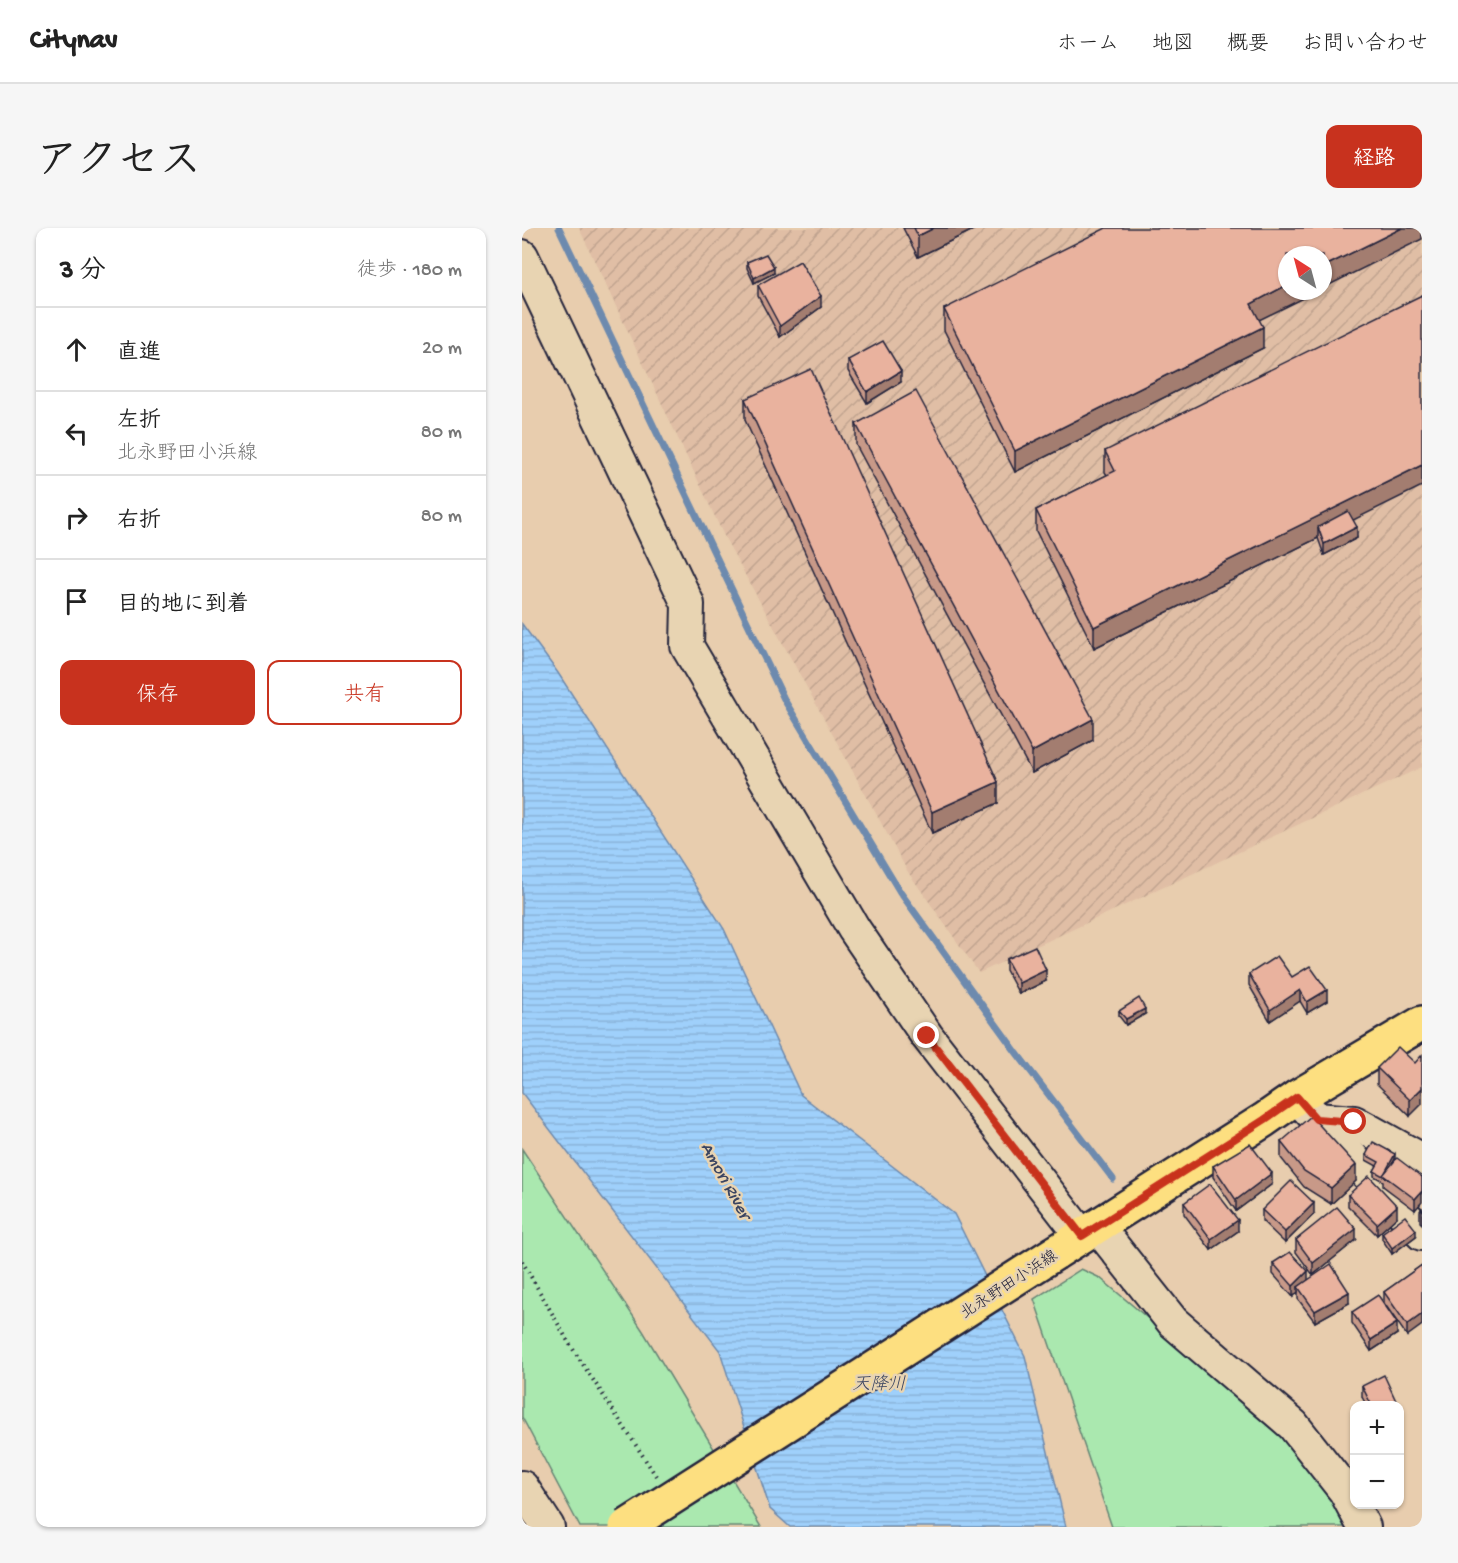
<!DOCTYPE html>
<html lang="ja">
<head>
<meta charset="utf-8">
<style>
	body { margin:0; font-family:"Gochi Hand","Klee One",sans-serif; background:#f6f6f6; color:#222 }
	.controls { position:absolute; right:18px; bottom:18px; display:grid; overflow:hidden; border-radius:12px; box-shadow:0 2px 4px #0004 }
	.controls button { width:54px; height:54px; display:grid; place-items:center; padding:0; border:0; border-bottom:2px solid #e0e0e0; background:#fff; color:#222; font:30px sans-serif }
	.compass { position:absolute; left:756px; top:18px; width:54px; height:54px; border-radius:50%; background:#fff; box-shadow:0 2px 4px #0004; rotate:324deg }
	.stop { position:absolute; width:18px; height:18px; margin:-14px; border:4px solid #c8321e; border-radius:50%; background:#fff }
	.stop.end { background:#c8321e; border-color:#fff; box-shadow:0 2px 6px #0008 }
	.list { margin:0; padding:0; list-style:none }
	h2 { display:flex; justify-content:space-between; align-items:center; height:78px; margin:0; padding:0 24px; font-size:26px }
	h2 small { font-size:20px; font-weight:400; color:#767676 }
	.list li { display:grid; grid-template-columns:39px 1fr auto; gap:18px; align-items:center; box-sizing:border-box; height:84px; padding:0 24px; border-top:2px solid #e0e0e0 }
	.list b { display:block; font-size:22px; white-space:nowrap }
	.list p { margin:0; font-size:20px; white-space:nowrap; color:#767676 }
	.list em { font-size:20px; font-style:normal; color:#767676 }
	.actions { display:flex; gap:12px; padding:18px 24px }
	.actions a { flex:1; padding:14px 0; border:2px solid #c8321e; border-radius:12px; text-align:center; font-size:21px; color:#c8321e }
	.actions .main { background:#c8321e; color:#fff }
	.icon { flex:none; width:33px; height:33px; fill:none; stroke:currentColor; stroke-width:2; stroke-linecap:round; stroke-linejoin:round }
	.map { position:relative; flex:none; width:900px; height:1299px; overflow:hidden; border-radius:12px }
	header { display:flex; align-items:center; gap:36px; box-sizing:border-box; height:84px; padding:0 30px; background:#fff; border-bottom:2px solid #e0e0e0 }
	header strong { font-size:28px }
	nav { display:flex; gap:33px; margin-inline-start:auto; font-size:21px }
	.intro { display:flex; align-items:center; justify-content:space-between; box-sizing:border-box; height:144px; padding:0 36px }
	h1 { margin:0; font-size:42px }
	.button { padding:15px 27px; border-radius:12px; background:#c8321e; color:#fff; font-size:21px; font-weight:700 }
	main { display:flex; gap:36px; padding:0 36px }
	aside { flex:1; background:#fff; border-radius:12px; box-shadow:0 2px 4px #0004 }
	.map>svg:first-child { display:block }
	.industrial { fill:url(#industrial-furrows); fill-rule:evenodd }
	.park { fill:#aae8af; stroke:#668575; stroke-width:1.5 }
	.water { fill:url(#water-rules); stroke:#6d8aae; stroke-width:1.5 }
	.lines { fill:none; stroke-linecap:round; stroke-linejoin:round }
	.stream { stroke:#6d8aae; stroke-width:7 }
	.minor-casing { stroke:#22223b; stroke-width:36 }
	.major-casing { stroke:#22223b; stroke-width:38 }
	.path { stroke:#22223b; stroke-width:4; stroke-dasharray:1.5 4.5; stroke-linecap:butt }
	.minor { stroke:#e8d4b2; stroke-width:32 }
	.major { stroke:#fddf80; stroke-width:33 }
	.major-bridge-casing { stroke:#22223b; stroke-width:38; stroke-linecap:butt }
	.major-bridge { stroke:#fddf80; stroke-width:33 }
	.wall { fill:#c89988; stroke:#22223b; stroke-width:1.5 }
	.shaded-wall { fill:#a37d6f; stroke:#22223b; stroke-width:1.5 }
	.building { fill:#e9b29e; stroke:#22223b; stroke-width:1.5 }
	.route { stroke:#c8321e; stroke-width:8 }
	.labels { text-anchor:middle; stroke-width:5; stroke-linejoin:round; paint-order:stroke }
	.street-label { font-size:16px; fill:#22223b; stroke:#e8d4b2 }
	.water-label { font-size:18px; font-style:italic; fill:#3b4561; stroke:#e8d4b2 }
</style>
</head>
<body>
<header>
<strong>Citynav</strong>
<nav><a>ホーム</a><a>地図</a><a>概要</a><a>お問い合わせ</a></nav>
</header>
<div class="intro"><h1>アクセス</h1><a class="button">経路</a></div>
<main>
<aside>
<h2>3 分<small>徒歩 · 180 m</small></h2>
<ul class="list">
<li><svg class="icon" aria-label="ahead" viewBox="0 0 24 24"><path d="M12 20V5M6 11l6-6 6 6"/></svg><div><b>直進</b></div><em>20 m</em></li>
<li><svg class="icon" aria-label="left" viewBox="0 0 24 24"><path d="M17 20v-9H6M10 6l-5 5 5 5"/></svg><div><b>左折</b><p>北永野田小浜線</p></div><em>80 m</em></li>
<li><svg class="icon" aria-label="right" viewBox="0 0 24 24"><path d="M7 20v-9h11M14 6l5 5-5 5"/></svg><div><b>右折</b></div><em>80 m</em></li>
<li><svg class="icon" aria-label="arrive" viewBox="0 0 24 24"><path d="M6 21V4h12l-3 4 3 4H6"/></svg><div><b>目的地に到着</b></div></li>
</ul>
<div class="actions"><a class="main">保存</a><a>共有</a></div>
</aside>
<div class="map">
<svg width="900" height="1299" viewBox="0 0 900 1299">
	<defs>
		<pattern id="industrial-furrows" width="10" height="10" patternUnits="userSpaceOnUse" patternTransform="scale(1.5)"><rect width="10" height="10" fill="#e0bea5"/><path d="M-1 1l2-2M0 10L10 0M9 11l2-2" fill="none" stroke="#c0a38f"/></pattern>
		<pattern id="water-rules" width="6" height="5" patternUnits="userSpaceOnUse" patternTransform="scale(1.5)"><rect width="6" height="5" fill="#9fd0fb"/><path d="M0 2.5h6" fill="none" stroke="#89b2d8"/></pattern>
	</defs>
	<rect width="100%" height="100%" fill="#e8cdae"/>
	<filter id="ink" filterUnits="userSpaceOnUse"><feTurbulence type="fractalNoise" baseFrequency=".0167" numOctaves="2"/><feDisplacementMap in="SourceGraphic" scale="12" xChannelSelector="R" yChannelSelector="G"/><feConvolveMatrix kernelMatrix="1 2 1 2 8 2 1 2 1" color-interpolation-filters="sRGB"/></filter>
	<g filter="url(#ink)">
		<path class="industrial" d="M 57,0 L 900,0 L 900,539 L 457,745 L 386,644 L 203,310 ZM 765,27 L 801,27 L 801,63 L 765,63 Z"/>
		<g class="park">
			<polygon points="0,921 121,1103 239,1299 58,1299 0,1189"/>
			<polygon points="559,1041 578,1050 751,1196 812,1267 827,1299 590,1299 512,1071"/>
		</g>
		<polygon class="water" points="0,396 36,445 202,701 279,867 432,986 503,1128 544,1299 268,1299 248,1281 198,1123 0,865"/>
		<g class="lines">
			<polyline class="stream" points="37,0 263,473 378,664 494,824 591,951"/>
			<g class="minor-casing">
				<g id="minor">
					<polyline points="0,28 166,376 165,418 332,701 405,808 560,1008"/>
					<polyline points="775,869 900,1006"/>
					<polyline points="794,891 832,894 900,932"/>
					<polyline points="575,998 651,1094 771,1197 823,1263 842,1299"/>
					<polyline points="0,1259 26,1299"/>
				</g>
			</g>
			<g class="major-casing">
				<polyline id="major" points="533,1025 742,892 775,869 900,795"/>
			</g>
			<polyline class="path" points="0,1033 47,1115 134,1248"/>
			<use href="#minor" class="minor"/>
			<use href="#major" class="major"/>
			<g class="major-bridge-casing">
				<polyline id="major-bridge" points="104,1299 533,1025"/>
			</g>
			<use href="#major-bridge" class="major-bridge"/>
		</g>
		<g class="wall">
			<polygon points="381,0 455,0 396,29"/>
			<polygon points="225,34 252,45 232,55 225,40"/>
			<polygon points="236,57 299,79 258,109 236,68"/>
			<polygon points="422,81 741,120 493,244 422,102"/>
			<polygon points="326,132 379,154 345,175 326,143"/>
			<polygon points="223,171 476,575 410,605 223,192"/>
			<polygon points="334,196 571,512 510,545 334,217"/>
			<polygon points="583,223 831,292 835,310 802,327 796,310 572,420 514,303 514,282 585,247 583,244"/>
			<polygon points="484,731 524,753 497,766 484,742"/>
			<polygon points="727,746 770,749 805,773 785,785 778,773 748,793 727,757"/>
			<polygon points="597,783 623,786 604,797 597,788"/>
			<polygon points="893,835 888,888 855,856 855,840"/>
			<polygon points="759,914 834,953 809,976 782,959 759,930"/>
			<polygon points="844,927 873,931 871,935 900,949 893,982 861,958 861,953 852,948 852,943 855,938 844,932"/>
			<polygon points="691,938 750,956 714,983 691,949"/>
			<polygon points="826,967 875,989 855,1007 826,978"/>
			<polygon points="662,975 716,1003 689,1022 662,986"/>
			<polygon points="900,979 900,996 898,994 898,983"/>
			<polygon points="740,982 792,986 763,1015 740,993"/>
			<polygon points="860,1005 894,1008 870,1026 860,1011"/>
			<polygon points="774,1012 834,1012 791,1047 774,1024"/>
			<polygon points="751,1035 786,1052 827,1075 793,1094 776,1071 776,1064 771,1069 751,1046"/>
			<polygon points="900,1037 885,1108 862,1075 862,1064"/>
			<polygon points="830,1084 875,1106 849,1123 830,1095"/>
			<polygon points="840,1158 875,1178 845,1178 840,1169"/>
		</g>
		<g class="shaded-wall">
			<polygon points="412,0 455,0 396,29 396,8"/>
			<polygon points="880,0 900,0 900,11 801,60 801,39"/>
			<polygon points="252,39 252,45 232,55 232,50"/>
			<polygon points="765,57 765,63 796,63 729,96 729,76"/>
			<polygon points="299,68 299,79 258,109 258,98"/>
			<polygon points="741,99 741,120 493,244 493,223"/>
			<polygon points="379,143 379,154 345,175 345,164"/>
			<polygon points="900,237 900,258 799,308 796,299 796,310 572,420 572,399"/>
			<polygon points="835,299 835,310 802,327 802,316"/>
			<polygon points="571,491 571,512 510,545 510,524"/>
			<polygon points="476,554 476,575 410,605 410,584"/>
			<polygon points="524,742 524,753 497,766 497,755"/>
			<polygon points="778,762 778,773 748,793 748,782"/>
			<polygon points="805,762 805,773 785,785 785,774"/>
			<polygon points="623,781 623,786 604,797 604,791"/>
			<polygon points="900,860 900,876 888,888 888,872"/>
			<polygon points="873,926 873,931 863,949 861,947"/>
			<polygon points="834,937 834,953 809,976 809,960"/>
			<polygon points="750,945 750,956 714,983 714,972"/>
			<polygon points="900,963 900,974 893,982 893,971"/>
			<polygon points="792,975 792,986 763,1015 763,1004"/>
			<polygon points="875,978 875,989 855,1007 855,996"/>
			<polygon points="716,992 716,1003 689,1022 689,1011"/>
			<polygon points="834,1001 834,1012 791,1047 791,1035"/>
			<polygon points="894,1002 894,1008 870,1026 870,1020"/>
			<polygon points="786,1043 786,1054 776,1059 776,1064 771,1069 771,1058"/>
			<polygon points="827,1064 827,1075 793,1094 793,1083"/>
			<polygon points="900,1086 900,1097 885,1108 885,1097"/>
			<polygon points="875,1095 875,1106 849,1123 849,1112"/>
		</g>
		<g class="building">
			<polygon points="392,0 412,0 396,8"/>
			<polygon points="584,0 880,0 801,39 801,27 765,27 765,57 729,76 741,99 493,223 422,81"/>
			<polygon points="244,26 252,39 232,50 225,34"/>
			<polygon points="278,33 299,68 258,98 236,57"/>
			<polygon points="900,67 900,237 572,399 514,282 593,243 583,223"/>
			<polygon points="361,113 379,143 345,164 326,132"/>
			<polygon points="289,141 476,554 410,584 223,171"/>
			<polygon points="394,163 571,491 510,524 334,196"/>
			<polygon points="826,283 835,299 802,316 796,299"/>
			<polygon points="513,718 524,742 497,755 484,731"/>
			<polygon points="755,728 770,749 788,738 805,762 785,774 778,762 748,782 727,746"/>
			<polygon points="617,770 623,781 604,791 597,783"/>
			<polygon points="876,819 893,835 900,827 900,860 888,872 855,840"/>
			<polygon points="789,888 834,937 809,960 782,943 759,914"/>
			<polygon points="851,914 873,926 861,948 852,943 857,934 844,927"/>
			<polygon points="728,916 750,945 714,972 691,938"/>
			<polygon points="875,930 900,949 900,963 893,971 861,947"/>
			<polygon points="847,948 875,978 855,996 826,967"/>
			<polygon points="769,953 792,975 763,1004 740,982"/>
			<polygon points="688,956 716,992 689,1011 662,975"/>
			<polygon points="815,979 834,1001 791,1035 774,1012"/>
			<polygon points="883,988 894,1002 870,1020 860,1005"/>
			<polygon points="768,1024 786,1043 771,1058 751,1035"/>
			<polygon points="809,1036 827,1064 793,1083 776,1059"/>
			<polygon points="900,1037 900,1086 885,1097 862,1064"/>
			<polygon points="856,1067 875,1095 849,1112 830,1084"/>
			<polygon points="862,1147 875,1175 871,1178 850,1178 840,1158"/>
		</g>
	</g>
	<g class="lines" filter="url(#ink)">
		<polyline class="route" points="405,808 560,1008 742,892 775,869 794,891 832,894"/>
	</g>
	<g class="labels">
		<g class="street-label">
			<text transform="translate(486 1055) rotate(-33)" y="6">北永野田小浜線</text>
		</g>
		<g class="water-label">
			<text transform="translate(205 952) rotate(61)" y="6">Amori River</text>
			<text x="357" y="1161">天降川</text>
		</g>
	</g>
</svg>
<div class="controls">
<button>+</button>
<button>−</button>
</div>
<svg class="compass" viewBox="-18 -18 36 36"><path d="M0-13l5 13h-10z" fill="#e53935"/><path d="M0 13l5-13h-10z" fill="#767676"/></svg>
<div class="stop" style="left:832px;top:894px"></div>
<div class="stop end" style="left:405px;top:808px"></div>
</div>
</main>
</body>
</html>
